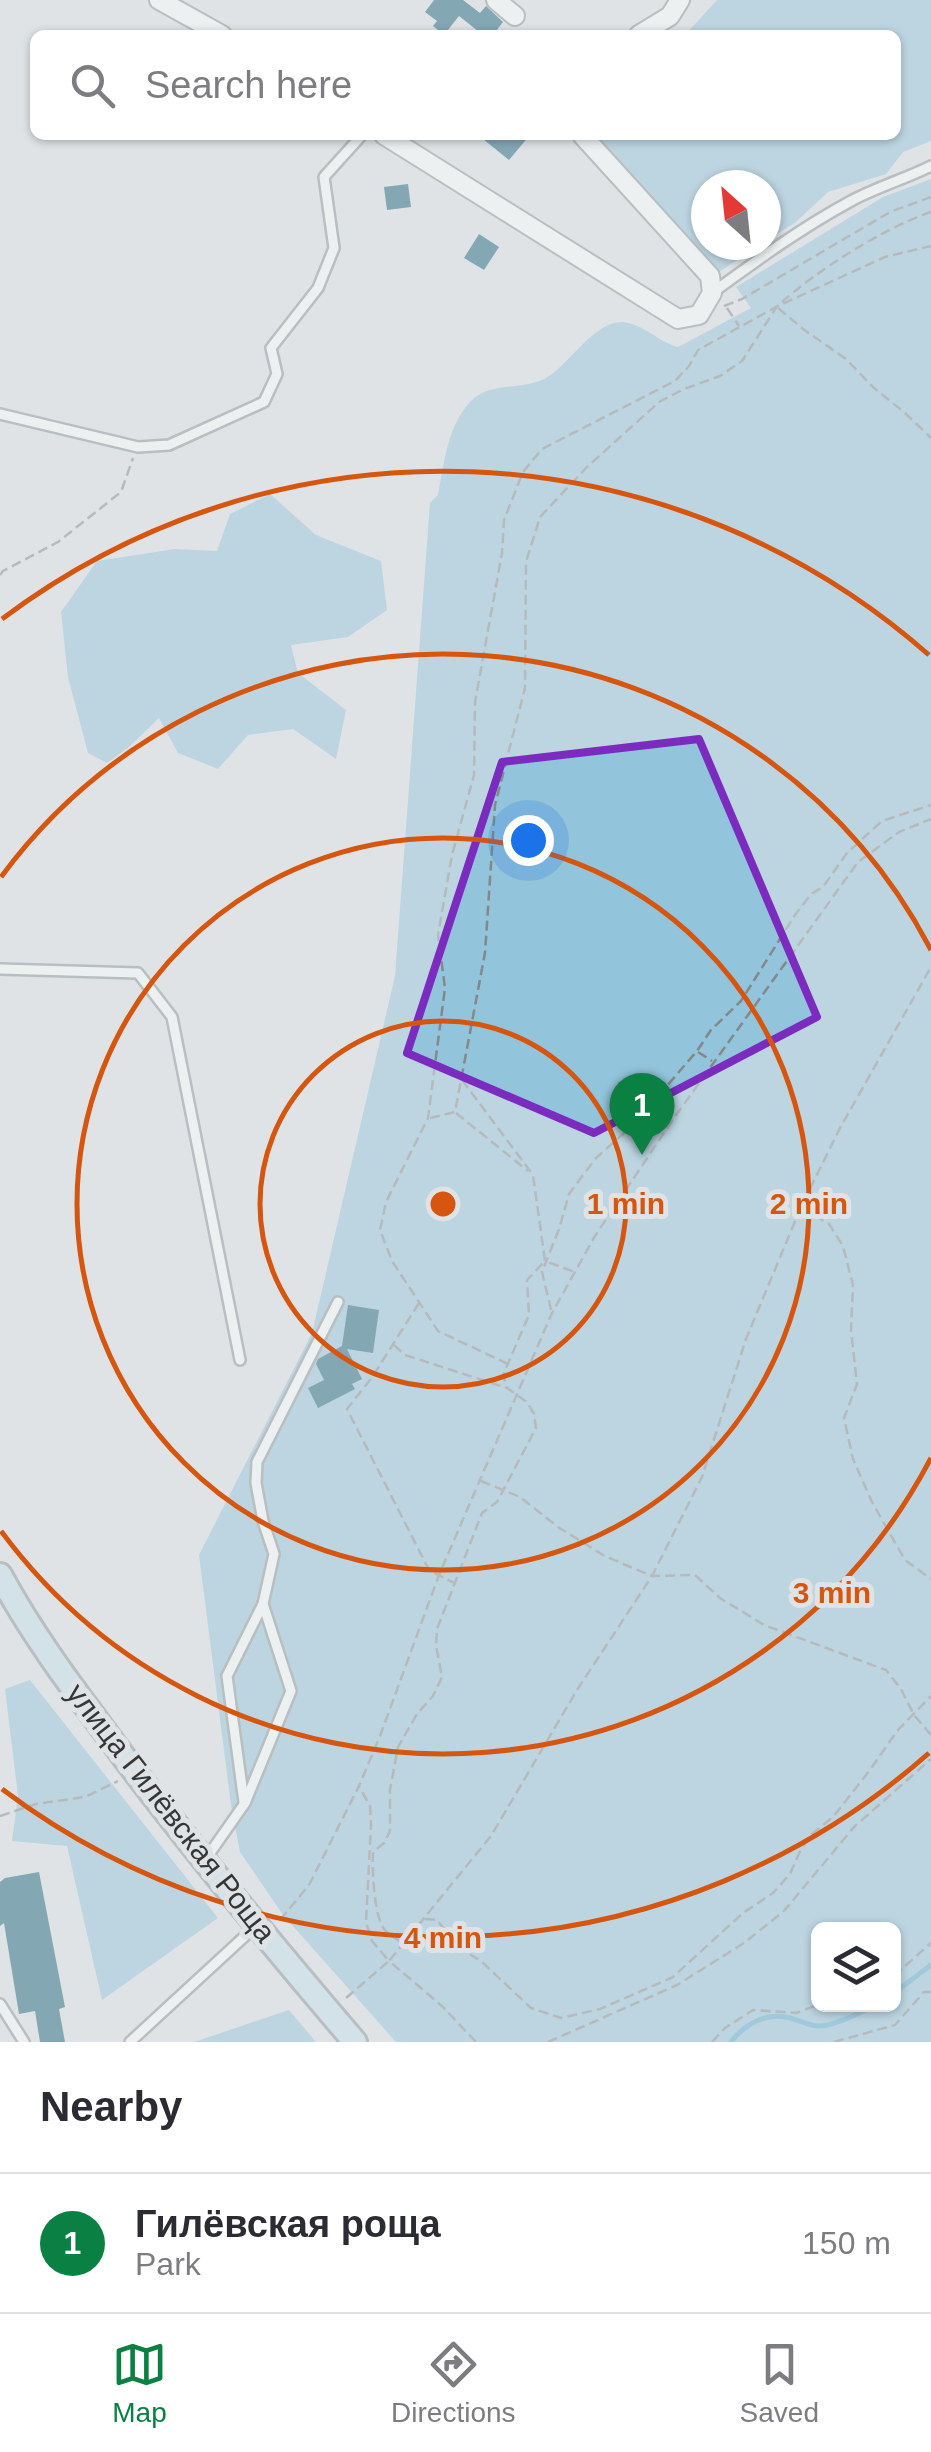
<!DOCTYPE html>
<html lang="en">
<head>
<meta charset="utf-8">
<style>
	body { margin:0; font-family:Helvetica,sans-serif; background:#f2f2f3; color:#2b2b33 }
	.controls { position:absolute; right:30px; bottom:30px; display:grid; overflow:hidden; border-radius:15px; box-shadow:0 2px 8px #0004 }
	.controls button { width:90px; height:90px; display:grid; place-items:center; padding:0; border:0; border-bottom:2px solid #e1e1e2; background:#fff; color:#2b2b33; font:50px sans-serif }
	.compass { position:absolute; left:691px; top:170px; width:90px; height:90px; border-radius:50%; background:#fff; box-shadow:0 2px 8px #0004; rotate:333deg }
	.you { position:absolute; left:528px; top:840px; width:35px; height:35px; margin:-25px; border:8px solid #fff; border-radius:50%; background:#1a73e8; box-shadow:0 0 0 15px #1a73e833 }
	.badge { display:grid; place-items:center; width:65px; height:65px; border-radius:50%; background:#0b8043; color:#fff; font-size:32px; font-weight:700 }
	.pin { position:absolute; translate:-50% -82px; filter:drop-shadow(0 2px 5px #0008) }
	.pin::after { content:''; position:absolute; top:52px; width:35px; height:30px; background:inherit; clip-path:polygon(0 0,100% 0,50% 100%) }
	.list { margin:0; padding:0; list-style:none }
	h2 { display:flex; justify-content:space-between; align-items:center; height:130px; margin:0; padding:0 40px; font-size:42px }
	h2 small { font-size:32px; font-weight:400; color:#7c7c81 }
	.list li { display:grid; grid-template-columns:65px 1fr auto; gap:30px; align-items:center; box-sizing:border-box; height:140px; padding:0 40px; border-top:2px solid #e1e1e2 }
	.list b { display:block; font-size:38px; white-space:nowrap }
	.list p { margin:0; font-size:32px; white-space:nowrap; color:#7c7c81 }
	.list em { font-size:32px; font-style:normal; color:#7c7c81 }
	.icon { flex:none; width:55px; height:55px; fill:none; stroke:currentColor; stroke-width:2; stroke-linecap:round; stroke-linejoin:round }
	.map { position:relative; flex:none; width:931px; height:2042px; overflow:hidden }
	.search { position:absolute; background:#fff; box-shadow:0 2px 8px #0004; left:30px; right:30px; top:30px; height:110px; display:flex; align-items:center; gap:25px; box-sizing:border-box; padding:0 35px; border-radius:15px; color:#7c7c81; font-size:38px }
	.sheet { height:270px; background:#fff }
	nav { display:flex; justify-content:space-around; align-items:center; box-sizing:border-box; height:140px; border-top:2px solid #e1e1e2; background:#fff; font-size:28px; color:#7c7c81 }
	nav a { display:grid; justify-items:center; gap:5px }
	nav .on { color:#0b8043 }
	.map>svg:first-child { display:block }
	.green { fill:#92c4db; fill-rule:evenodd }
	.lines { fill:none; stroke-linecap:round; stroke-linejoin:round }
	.stream { stroke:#54abd0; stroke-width:5 }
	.building { fill:#175e79 }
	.lane-casing { stroke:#8c9092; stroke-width:14 }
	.street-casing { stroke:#8c9092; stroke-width:22 }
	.secondary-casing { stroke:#8c9092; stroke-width:28 }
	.path { stroke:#858889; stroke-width:2.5; stroke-dasharray:10 5; stroke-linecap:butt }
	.lane { stroke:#fff; stroke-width:9 }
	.street { stroke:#fff; stroke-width:18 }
	.secondary { stroke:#c5e1ed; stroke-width:22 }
	.marked { fill:none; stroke:#7b2cbf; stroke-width:8; stroke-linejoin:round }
	.ring { fill:none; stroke:#d65610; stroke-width:5 }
	.labels { text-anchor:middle; stroke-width:10; stroke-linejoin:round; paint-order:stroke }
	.street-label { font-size:30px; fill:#353737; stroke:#dfe3e6 }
	.centre { fill:#d65610; stroke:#dfe3e6; stroke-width:5 }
	.ring-label { font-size:30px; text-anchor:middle; font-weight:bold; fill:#d65610; stroke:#dfe3e6; stroke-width:10; stroke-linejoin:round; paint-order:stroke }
</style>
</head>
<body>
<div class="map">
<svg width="931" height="2042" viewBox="0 0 931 2042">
	<rect width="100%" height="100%" fill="#dfe3e6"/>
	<g class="green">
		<polygon points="717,0 931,0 931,141 903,152 886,174 828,192 796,222 766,241 766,185 706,185 706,245 760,245 719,272 594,135 896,135 896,35 685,35"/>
		<path d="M 931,179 L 931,2042 L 396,2042 L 283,1915 L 240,1852 L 231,1805 L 199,1555 L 312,1333 L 395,976 L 430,503 L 438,495 C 444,464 447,427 470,402 C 490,380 526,392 549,376 C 571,362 594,322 622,322 C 642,323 659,342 678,347 L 751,308 L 736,287 L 883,197 ZM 818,1930 L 894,1930 L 894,2004 L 818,2004 Z"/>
		<polygon points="270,494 316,535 381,561 387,610 348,637 291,645 298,673 346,710 336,759 293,729 248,735 218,769 178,753 159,718 129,747 107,763 88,753 68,677 61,612 97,561 175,549 217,551 230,514"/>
		<polygon points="30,1680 218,1918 102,2000 67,1846 12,1841 18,1796 5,1689"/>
		<polygon points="289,2010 316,2042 194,2042"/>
	</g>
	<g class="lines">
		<g class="stream">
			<polyline points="894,1993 931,1965"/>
			<path d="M 731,2042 C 744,2025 764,2013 786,2017 C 796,2019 807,2025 817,2026 C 833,2027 862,2012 877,2004"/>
		</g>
	</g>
	<g class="building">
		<polygon points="434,0 463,0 480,13 486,6 503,22 493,35 483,35 459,16 444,35 433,26 437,21 425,12"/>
		<polygon points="478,135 530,135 509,160"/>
		<polygon points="408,184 411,207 387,210 384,187"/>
		<polygon points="479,234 499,247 484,270 464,258"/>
		<polygon points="348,1305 379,1310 373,1353 347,1349 362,1379 352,1384 355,1389 318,1408 308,1388 324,1380 316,1364 318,1359 342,1346"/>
		<polygon points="39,1872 65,2007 59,2009 65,2042 40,2042 35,2011 19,2014 4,1923 0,1926 0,1882 5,1878"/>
	</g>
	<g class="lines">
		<g class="lane-casing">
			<g id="lane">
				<path d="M 712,293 C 757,260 803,227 851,201 C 877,187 905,179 931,166"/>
				<polyline points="0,414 138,447 169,445 264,402 277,374 271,348 318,288 334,248 324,177 362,135"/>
				<polyline points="0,969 138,973 172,1017 240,1360"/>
				<polyline points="244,1802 227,1676 263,1604"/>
				<polyline points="205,1860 245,1803 291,1691 263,1604 274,1554 263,1521 256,1483 257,1462 338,1302"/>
				<polyline points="0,2004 24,2042"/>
				<polyline points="130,2042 256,1926"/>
			</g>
		</g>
		<g class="street-casing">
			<g id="street">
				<polyline points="159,0 222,35"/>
				<polyline points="496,0 515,16"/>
				<polyline points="639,35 670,16 680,0"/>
				<polyline points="384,135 678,319 699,315 712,293 710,276 582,135"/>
			</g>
		</g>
		<g class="secondary-casing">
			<path id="secondary" d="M 0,1575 C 36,1642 84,1703 129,1764 C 201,1859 277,1951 355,2042"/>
		</g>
		<g class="path">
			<path d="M 782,302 C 819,269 884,228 931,212"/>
			<polyline points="724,306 742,299 890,212 931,197"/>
			<polyline points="727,308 739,326"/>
			<polyline points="778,308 803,329 846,359 874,388 904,412 931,438"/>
			<polyline points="0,575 3,571 58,542 121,492 133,458"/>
			<polyline points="698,1052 712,1061"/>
			<polyline points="462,1080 533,1175 545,1261 575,1272"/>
			<polyline points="456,1113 528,1171"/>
			<polyline points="430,1118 455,1112 485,953 495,805 525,688 526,562 540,517 586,468 659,402 684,389 720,376 742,361 776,308"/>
			<polyline points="802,1208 829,1224 843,1246 853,1285 851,1330 857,1384 844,1418 853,1459 872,1502 905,1560 931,1579"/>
			<polyline points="419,1303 373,1376 347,1409 429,1570 454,1583"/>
			<polyline points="551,1310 542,1272 559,1229 569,1194 596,1158 634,1124 697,1051 711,1030 741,1001 795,915 811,894 823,887 847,853 882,821 931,805"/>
			<polyline points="394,1345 405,1355 507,1388"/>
			<polyline points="508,1364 438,1331 392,1261 380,1230 386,1202 428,1118 445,988 438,935 452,855 474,775 475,702 502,553 504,520 523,472 542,449 675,381 689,366 698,350 776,307 885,257 931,246"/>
			<polyline points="481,1481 520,1497 558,1527 603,1555 628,1566 652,1576 695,1575 720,1598 764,1625 886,1670 901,1689 914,1715 931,1735"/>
			<polyline points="0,1816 36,1804 85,1797 118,1781"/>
			<polyline points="425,1919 437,1920 459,1948 481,1961 531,2008 561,2018 600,2009 673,1977 743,1913 773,1893 790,1874 801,1849 812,1834 833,1817 870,1770 897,1731 931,1696"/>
			<polyline points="280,1920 309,1885 359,1786 380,1736 439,1575 552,1313 595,1236 674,1118 858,862 899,832 931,819"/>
			<path d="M 401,1942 C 393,1937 386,1933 382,1926 C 374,1909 372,1871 373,1852 L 384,1843 L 390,1831 L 390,1790 L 398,1747 L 417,1714 L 433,1696 L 442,1677 L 436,1645 L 437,1629 L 482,1513 L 497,1502 L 536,1428 L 534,1414 L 527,1402 L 507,1388 L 503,1375 L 529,1315 L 527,1280 L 545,1261"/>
			<polyline points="894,1976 931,1943"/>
			<polyline points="346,1998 389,1961 372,1941 366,1922 371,1825 370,1806 359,1786"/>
			<polyline points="476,2042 442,2006 389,1961 491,1836 577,1690 652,1576 702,1477 746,1339 801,1207 840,1128 931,967"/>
			<polyline points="548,2042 677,1985 744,1943 784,1911 854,1827 931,1759"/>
			<polyline points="712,2042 725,2028 753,2010 796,2013 820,2004"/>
			<polyline points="834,2042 895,2025 924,1992 931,1992"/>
		</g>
		<use href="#lane" class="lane"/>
		<use href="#street" class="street"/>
		<use href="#secondary" class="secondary"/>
	</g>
	<path d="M0 0H931V2042H0ZM 699,739 L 817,1017 L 594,1133 L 407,1053 L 502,762 Z" fill="#dfe3e6" fill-opacity=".55" fill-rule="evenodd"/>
	<path class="marked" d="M 699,739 L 817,1017 L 594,1133 L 407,1053 L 502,762 Z"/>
	<g class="ring">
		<circle cx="443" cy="1204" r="183"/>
		<circle cx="443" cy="1204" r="366"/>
		<path d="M931 1458A550 550 0 0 1 1 1531M1 877A550 550 0 0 1 931 950"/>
		<path d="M929 1753A733 733 0 0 1 2 1789M2 619A733 733 0 0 1 929 655"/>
	</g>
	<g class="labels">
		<g class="street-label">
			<text transform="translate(171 1813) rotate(52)" y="10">улица Гилёвская Роща</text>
		</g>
	</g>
	<circle cx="443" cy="1204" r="15" class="centre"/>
	<g class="ring-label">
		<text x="626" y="1214">1 min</text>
		<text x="809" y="1214">2 min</text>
		<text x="832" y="1603">3 min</text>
		<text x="443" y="1948">4 min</text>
	</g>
</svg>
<div class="controls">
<button><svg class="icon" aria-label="layers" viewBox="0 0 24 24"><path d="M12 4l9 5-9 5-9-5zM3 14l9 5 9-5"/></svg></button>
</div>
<svg class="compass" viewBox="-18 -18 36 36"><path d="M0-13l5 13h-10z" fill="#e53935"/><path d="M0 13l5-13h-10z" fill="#7c7c81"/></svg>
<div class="you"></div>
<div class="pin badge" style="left:642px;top:1155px">1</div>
<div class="search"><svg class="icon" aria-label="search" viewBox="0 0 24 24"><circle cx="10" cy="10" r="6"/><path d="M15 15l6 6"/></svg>Search here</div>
</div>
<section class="sheet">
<h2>Nearby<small></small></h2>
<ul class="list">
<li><span class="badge">1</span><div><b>Гилёвская роща</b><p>Park</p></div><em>150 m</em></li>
</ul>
</section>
<nav>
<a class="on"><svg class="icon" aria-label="map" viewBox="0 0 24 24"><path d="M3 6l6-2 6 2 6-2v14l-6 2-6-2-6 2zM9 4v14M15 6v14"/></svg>Map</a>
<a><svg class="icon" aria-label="directions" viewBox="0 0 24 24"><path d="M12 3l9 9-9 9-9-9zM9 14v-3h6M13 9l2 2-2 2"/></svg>Directions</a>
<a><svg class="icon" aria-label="saved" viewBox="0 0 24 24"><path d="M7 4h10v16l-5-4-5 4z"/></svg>Saved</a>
</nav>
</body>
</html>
